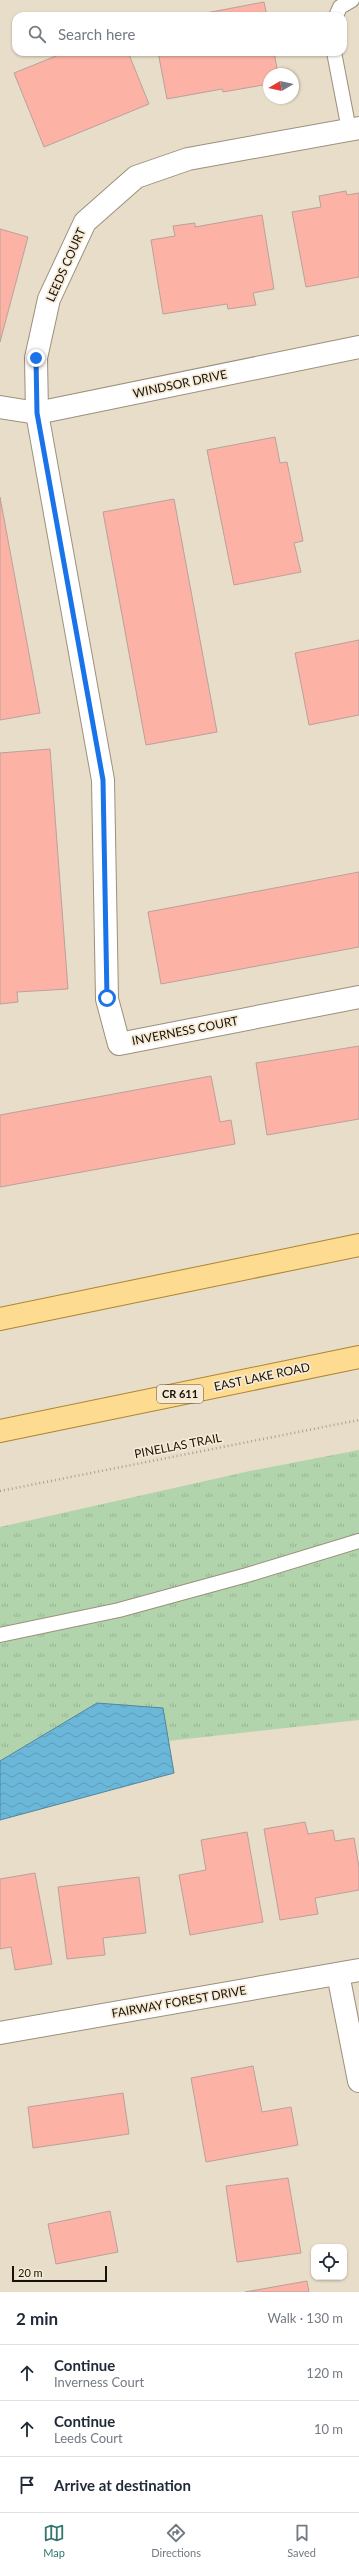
<!DOCTYPE html>
<html lang="en">
<head>
<meta charset="utf-8">
<style>
	body { margin:0; font-family:Lato,sans-serif; background:#f6f6f7; color:#1f2937 }
	.controls { position:absolute; right:12px; bottom:12px; display:grid; overflow:hidden; border-radius:8px; box-shadow:0 1px 3px #0004 }
	.controls button { width:36px; height:36px; display:grid; place-items:center; padding:0; border:0; border-bottom:1px solid #e0e1e3; background:#fff; color:#1f2937; font:20px sans-serif }
	.compass { position:absolute; left:263px; top:68px; width:36px; height:36px; border-radius:50%; background:#fff; box-shadow:0 1px 3px #0004; rotate:261deg }
	.scale { position:absolute; left:12px; bottom:10px; width:95px; box-sizing:border-box; padding-left:4px; border:2px solid #16120b; border-top:0; font-size:11px; line-height:14px; white-space:nowrap; color:#16120b; -webkit-text-stroke:3px #f6ead5; paint-order:stroke }
	.stop { position:absolute; width:12px; height:12px; margin:-9px; border:3px solid #1a73e8; border-radius:50%; background:#fff }
	.stop.end { background:#1a73e8; border-color:#fff; box-shadow:0 1px 4px #0008 }
	.list { margin:0; padding:0; list-style:none }
	h2 { display:flex; justify-content:space-between; align-items:center; height:52px; margin:0; padding:0 16px; font-size:17px }
	h2 small { font-size:13px; font-weight:400; color:#747a83 }
	.list li { display:grid; grid-template-columns:26px 1fr auto; gap:12px; align-items:center; box-sizing:border-box; height:56px; padding:0 16px; border-top:1px solid #e0e1e3 }
	.list b { display:block; font-size:15px; white-space:nowrap }
	.list p { margin:0; font-size:13px; white-space:nowrap; color:#747a83 }
	.list em { font-size:13px; font-style:normal; color:#747a83 }
	.icon { flex:none; width:22px; height:22px; fill:none; stroke:currentColor; stroke-width:2; stroke-linecap:round; stroke-linejoin:round }
	.map { position:relative; flex:none; width:359px; height:2292px; overflow:hidden }
	.search { position:absolute; background:#fff; box-shadow:0 1px 3px #0004; left:12px; right:12px; top:12px; height:44px; display:flex; align-items:center; gap:10px; box-sizing:border-box; padding:0 14px; border-radius:12px; color:#747a83; font-size:15px }
	.sheet { height:220px; background:#fff }
	nav { display:flex; justify-content:space-around; align-items:center; box-sizing:border-box; height:56px; border-top:1px solid #e0e1e3; background:#fff; font-size:11px; color:#747a83 }
	nav a { display:grid; justify-items:center; gap:2px }
	nav .on { color:#32776d }
	.map>svg:first-child { display:block }
	.grass { fill:url(#grass-tufts) }
	.water { fill:url(#water-waves); stroke:#52869b }
	.building { fill:#fcb2a5; stroke:#baa19d }
	.lines { fill:none; stroke-linecap:round; stroke-linejoin:round }
	.service-casing { stroke:#9b907d; stroke-width:16 }
	.minor-casing { stroke:#9b907d; stroke-width:24 }
	.primary-casing { stroke:#ac8531; stroke-width:24 }
	.path { stroke:#a89f8e; stroke-width:2.5; stroke-dasharray:1 3; stroke-linecap:butt }
	.service { stroke:#fff; stroke-width:14 }
	.minor { stroke:#fff; stroke-width:22 }
	.primary { stroke:#fddb90; stroke-width:22 }
	.route { stroke:#1a73e8; stroke-width:5 }
	.labels { text-anchor:middle; stroke-width:3.5; stroke-linejoin:round; paint-order:stroke }
	.shield { fill:#f6ead5; stroke:#595348; stroke-width:1 }
	.shield-label { font-size:11px; font-weight:bold; fill:#16120b }
	.street-label { font-size:12px; fill:#16120b; stroke:#f6ead5 }
</style>
</head>
<body>
<div class="map">
<svg width="359" height="2292" viewBox="0 0 359 2292">
	<defs>
		<pattern id="grass-tufts" width="24" height="20" patternUnits="userSpaceOnUse"><rect width="24" height="20" fill="#b1d4ac"/><path d="M3 7l-1-3M5 7V3M7 7l1-3M15 17l-1-3M17 17v-4M19 17l1-3" fill="none" stroke="#98b593"/></pattern>
		<pattern id="water-waves" width="16" height="10" patternUnits="userSpaceOnUse"><rect width="16" height="10" fill="#6bb7d9"/><path d="M0 5q4-4 8 0t8 0" fill="none" stroke="#5c9cb9"/></pattern>
	</defs>
	<rect width="100%" height="100%" fill="#e8ddc8"/>
	<polygon class="grass" points="359,1450 359,1720 168,1741 163,1708 97,1703 0,1761 0,1527 250,1471"/>
	<polygon class="water" points="97,1703 163,1708 174,1773 0,1820 0,1761"/>
	<g class="building">
		<polygon points="264,2 267,16 190,16"/>
		<polygon points="66,52 128,52 149,104 44,147 14,73"/>
		<polygon points="158,52 274,52 278,74 269,74 269,84 223,92 222,89 167,99"/>
		<polygon points="346,191 347,195 359,193 359,277 306,287 292,212 321,207 319,196"/>
		<polygon points="262,215 274,289 253,293 256,305 228,309 227,304 163,314 151,240 175,236 173,226 195,223 195,227"/>
		<polygon points="0,229 28,237 0,342"/>
		<polygon points="275,437 280,463 287,462 303,541 294,543 301,572 234,585 207,450"/>
		<polygon points="0,497 40,713 0,720"/>
		<polygon points="174,499 217,732 146,745 103,512"/>
		<polygon points="359,640 359,715 309,725 295,653"/>
		<polygon points="50,749 68,989 17,992 18,1002 0,1004 0,753"/>
		<polygon points="359,872 359,947 161,984 148,912"/>
		<polygon points="359,1046 359,1119 267,1135 256,1063"/>
		<polygon points="211,1076 220,1122 231,1120 235,1144 0,1187 0,1115"/>
		<polygon points="305,1822 308,1834 333,1830 335,1841 354,1838 359,1867 359,1890 315,1898 318,1914 280,1920 264,1829"/>
		<polygon points="247,1832 263,1922 190,1935 179,1875 206,1870 201,1840"/>
		<polygon points="35,1873 52,1964 15,1970 11,1947 0,1949 0,1879"/>
		<polygon points="139,1877 146,1933 103,1938 105,1955 67,1959 58,1887"/>
		<polygon points="253,2066 262,2112 291,2107 298,2145 206,2162 191,2078"/>
		<polygon points="123,2093 129,2134 33,2148 28,2107"/>
		<polygon points="288,2178 301,2253 237,2262 226,2186"/>
		<polygon points="110,2211 118,2252 56,2264 48,2224"/>
		<polygon points="307,2281 309,2292 245,2292"/>
	</g>
	<g class="lines">
		<g class="service-casing">
			<g id="service">
				<polyline points="336,16 340,7 352,0"/>
				<polyline points="334,52 349,130"/>
				<polyline points="0,1635 119,1610 247,1575 359,1541"/>
			</g>
		</g>
		<g class="minor-casing">
			<g id="minor">
				<polyline points="359,128 188,159 136,177 85,222 49,299 36,358 37,413 103,780 107,999 119,1044 359,997"/>
				<polyline points="0,407 37,413 359,347"/>
				<polyline points="338,1974 359,2081"/>
				<polyline points="0,2033 359,1970"/>
			</g>
		</g>
		<g class="primary-casing">
			<g id="primary">
				<polyline points="0,1319 359,1245"/>
				<polyline points="0,1431 359,1357"/>
			</g>
		</g>
		<polyline class="path" points="0,1491 359,1420"/>
		<use href="#service" class="service"/>
		<use href="#minor" class="minor"/>
		<use href="#primary" class="primary"/>
	</g>
	<g class="lines">
		<polyline class="route" points="36,358 37,413 103,780 107,998"/>
	</g>
	<g class="labels">
		<rect class="shield" x="157" y="1385" width="46" height="18" rx="3"/>
		<g class="shield-label">
			<text x="180" y="1398">CR 611</text>
		</g>
		<g class="street-label">
			<text transform="translate(66 265) rotate(-66)" y="4">LEEDS COURT</text>
			<text transform="translate(180 384) rotate(-12)" y="4">WINDSOR DRIVE</text>
			<text transform="translate(185 1031) rotate(-11)" y="4">INVERNESS COURT</text>
			<text transform="translate(262 1377) rotate(-12)" y="4">EAST LAKE ROAD</text>
			<text transform="translate(178 1446) rotate(-11)" y="4">PINELLAS TRAIL</text>
			<text transform="translate(179 2002) rotate(-10)" y="4">FAIRWAY FOREST DRIVE</text>
		</g>
	</g>
</svg>
<div class="controls">
<button><svg class="icon" aria-label="locate" viewBox="0 0 24 24"><circle cx="12" cy="12" r="6"/><path d="M12 2v4M12 18v4M2 12h4M18 12h4"/></svg></button>
</div>
<svg class="compass" viewBox="-18 -18 36 36"><path d="M0-13l5 13h-10z" fill="#e53935"/><path d="M0 13l5-13h-10z" fill="#747a83"/></svg>
<div class="scale">20 m</div>
<div class="stop" style="left:107px;top:998px"></div>
<div class="stop end" style="left:36px;top:358px"></div>
<div class="search"><svg class="icon" aria-label="search" viewBox="0 0 24 24"><circle cx="10" cy="10" r="6"/><path d="M15 15l6 6"/></svg>Search here</div>
</div>
<section class="sheet">
<h2>2 min<small>Walk · 130 m</small></h2>
<ul class="list">
<li><svg class="icon" aria-label="ahead" viewBox="0 0 24 24"><path d="M12 20V5M6 11l6-6 6 6"/></svg><div><b>Continue</b><p>Inverness Court</p></div><em>120 m</em></li>
<li><svg class="icon" aria-label="ahead" viewBox="0 0 24 24"><path d="M12 20V5M6 11l6-6 6 6"/></svg><div><b>Continue</b><p>Leeds Court</p></div><em>10 m</em></li>
<li><svg class="icon" aria-label="arrive" viewBox="0 0 24 24"><path d="M6 21V4h12l-3 4 3 4H6"/></svg><div><b>Arrive at destination</b></div></li>
</ul>
</section>
<nav>
<a class="on"><svg class="icon" aria-label="map" viewBox="0 0 24 24"><path d="M3 6l6-2 6 2 6-2v14l-6 2-6-2-6 2zM9 4v14M15 6v14"/></svg>Map</a>
<a><svg class="icon" aria-label="directions" viewBox="0 0 24 24"><path d="M12 3l9 9-9 9-9-9zM9 14v-3h6M13 9l2 2-2 2"/></svg>Directions</a>
<a><svg class="icon" aria-label="saved" viewBox="0 0 24 24"><path d="M7 4h10v16l-5-4-5 4z"/></svg>Saved</a>
</nav>
</body>
</html>
